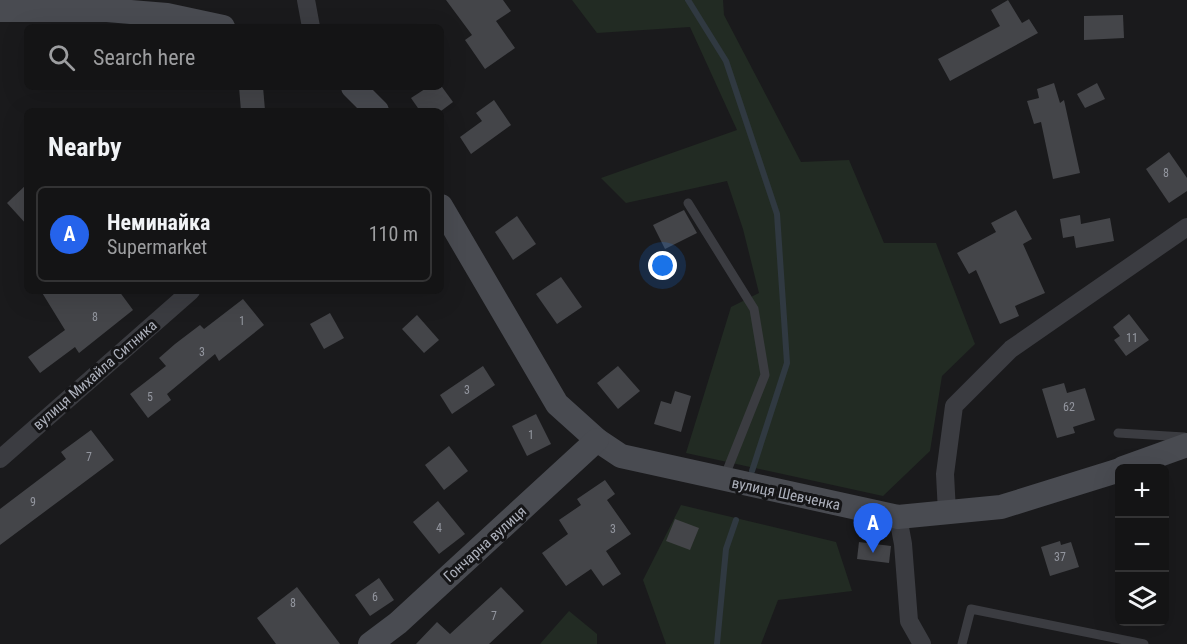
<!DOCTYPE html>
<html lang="en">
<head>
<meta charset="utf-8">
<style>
	body { margin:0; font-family:"Roboto Condensed",sans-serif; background:#212122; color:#f1f3f6 }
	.controls { position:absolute; right:18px; bottom:18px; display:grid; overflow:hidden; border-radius:9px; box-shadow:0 6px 24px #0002 }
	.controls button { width:54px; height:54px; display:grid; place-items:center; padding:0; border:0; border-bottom:2px solid #333334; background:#141415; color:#f1f3f6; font:30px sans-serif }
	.you { position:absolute; left:663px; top:266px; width:21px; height:21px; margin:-15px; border:4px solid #fff; border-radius:50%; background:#1a73e8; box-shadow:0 0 0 9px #1a73e833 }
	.badge { display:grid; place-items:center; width:39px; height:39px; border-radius:50%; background:#2563eb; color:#fff; font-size:20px; font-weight:700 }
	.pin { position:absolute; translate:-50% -50px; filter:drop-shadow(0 2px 3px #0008) }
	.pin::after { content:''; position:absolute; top:32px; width:21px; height:18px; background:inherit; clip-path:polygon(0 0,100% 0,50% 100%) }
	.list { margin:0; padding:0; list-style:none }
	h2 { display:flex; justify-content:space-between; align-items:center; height:78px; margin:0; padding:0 24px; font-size:26px }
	h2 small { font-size:20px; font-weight:400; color:#9d9ea0 }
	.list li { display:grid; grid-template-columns:39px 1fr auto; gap:18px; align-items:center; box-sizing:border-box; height:96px; margin:0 12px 12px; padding:0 12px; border:2px solid #333334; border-radius:9px }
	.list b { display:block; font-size:22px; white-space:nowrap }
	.list p { margin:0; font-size:20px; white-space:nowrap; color:#9d9ea0 }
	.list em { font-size:20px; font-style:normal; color:#9d9ea0 }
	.icon { flex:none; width:33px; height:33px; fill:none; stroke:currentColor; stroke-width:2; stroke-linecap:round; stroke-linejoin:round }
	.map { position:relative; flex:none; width:1187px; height:644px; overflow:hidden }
	.search { position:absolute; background:#141415; box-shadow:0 6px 24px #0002; left:24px; top:24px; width:420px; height:66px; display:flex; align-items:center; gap:15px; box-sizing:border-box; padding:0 21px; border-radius:9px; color:#9d9ea0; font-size:22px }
	.panel { position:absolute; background:#141415; box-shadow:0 6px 24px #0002; left:24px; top:108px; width:420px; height:186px; border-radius:9px }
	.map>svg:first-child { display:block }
	.green { fill:#222b23 }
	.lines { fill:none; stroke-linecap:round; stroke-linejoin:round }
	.stream { stroke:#303941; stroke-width:6 }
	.building { fill:#444549 }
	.lane { stroke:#3b3c41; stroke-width:9 }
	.street { stroke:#3b3c41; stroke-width:18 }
	.secondary { stroke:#494b51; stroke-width:24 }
	.labels { text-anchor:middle; stroke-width:6; stroke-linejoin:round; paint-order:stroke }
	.number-label { font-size:12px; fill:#93969f }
	.street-label { font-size:15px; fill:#adb1bc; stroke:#151517 }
</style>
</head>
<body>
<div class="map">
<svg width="1187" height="644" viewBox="0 0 1187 644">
	<rect width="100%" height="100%" fill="#1a1a1c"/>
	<g class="green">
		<polygon points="572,0 723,0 724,15 801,162 849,160 884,243 936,243 975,344 942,376 930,451 883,496 686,453 731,307 759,293 743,229 727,181 626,203 601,178 737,130 690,27 597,33"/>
		<polygon points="681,505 836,542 852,591 778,600 761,644 666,644 643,580"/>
		<polygon points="569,611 597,634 597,644 540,644"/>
	</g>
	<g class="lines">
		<g class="stream">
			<polyline points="688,0 726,61 777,214 787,363 752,471"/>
			<polyline points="717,644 726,549 736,520"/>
		</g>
	</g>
	<g class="building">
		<polygon points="446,0 503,0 511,11 496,21 515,48 485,69 465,40 472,35"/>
		<polygon points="1008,0 1022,23 1029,19 1038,33 950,81 938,59 1000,26 991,10"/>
		<polygon points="1123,15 1124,38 1084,40 1084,16"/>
		<polygon points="1054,83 1060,103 1064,100 1080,173 1053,179 1041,122 1034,124 1027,101 1039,98 1037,89"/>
		<polygon points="1097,83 1105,99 1085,108 1077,94"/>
		<polygon points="239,87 263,87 265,110 241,111"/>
		<polygon points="428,87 442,87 453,102 441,111 420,111 411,98"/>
		<polygon points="494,100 511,125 471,154 460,137 482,121 476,113"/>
		<polygon points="1169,152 1187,178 1187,191 1169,203 1146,169"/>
		<polygon points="27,184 27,225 7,203"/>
		<polygon points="684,210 697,233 665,249 653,225"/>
		<polygon points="1016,210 1032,239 1023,244 1045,293 1015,306 1019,316 1000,324 976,270 969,274 957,253 996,232 991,223"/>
		<polygon points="1080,215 1081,224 1110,218 1114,241 1076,248 1074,236 1063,238 1060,219"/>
		<polygon points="517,216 536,244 513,260 495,232"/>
		<polygon points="561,277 582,307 557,324 536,294"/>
		<polygon points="41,291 119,291 133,310 79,353 75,347 40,373 28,357 65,330"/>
		<polygon points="243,299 264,325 219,361 215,354 167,394 171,400 148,418 130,394 166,366 159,358 175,344 200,325 204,329"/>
		<polygon points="330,313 344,338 324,349 310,324"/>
		<polygon points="1129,314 1149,340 1126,356 1114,340 1120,336 1113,327"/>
		<polygon points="417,315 439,340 424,353 402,329"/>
		<polygon points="483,366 495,385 452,414 440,395"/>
		<polygon points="618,366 640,391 618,409 597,383"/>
		<polygon points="1064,383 1067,393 1085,388 1095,420 1073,427 1075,433 1057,438 1042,389"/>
		<polygon points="675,391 691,396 681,432 654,424 661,401 671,404"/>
		<polygon points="536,414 551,444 527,456 512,426"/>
		<polygon points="91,430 114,460 0,545 0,509 66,459 61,452"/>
		<polygon points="449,446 468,471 444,490 425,465"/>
		<polygon points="605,480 615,494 607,500 631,534 606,551 621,574 603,586 591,569 566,586 542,553 568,534 559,520 581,505 577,499"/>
		<polygon points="438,501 465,534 439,554 413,522"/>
		<polygon points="675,519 699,528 690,550 666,541"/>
		<polygon points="1060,541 1061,545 1071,542 1079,567 1050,576 1041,547"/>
		<polygon points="859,542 891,546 889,563 857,559"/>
		<polygon points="379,578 394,600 370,616 355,595"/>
		<polygon points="297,587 340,644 276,644 257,618"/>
		<polygon points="501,587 524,611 489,644 416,644 437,622 450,634"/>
	</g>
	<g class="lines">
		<g class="lane">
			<polyline points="688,203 754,309 765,375 724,478"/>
			<polyline points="1118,433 1184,437"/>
			<polyline points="962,644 971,609 1144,644"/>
		</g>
		<g class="street">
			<polyline points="306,0 311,27"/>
			<polyline points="0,459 191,291"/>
			<polyline points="947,512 945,474 954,406 1011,349 1187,227"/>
			<polyline points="898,517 903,544 909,621 922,644"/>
		</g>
		<g class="secondary">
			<polyline points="0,10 107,10 167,15 223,27"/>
			<polyline points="353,87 377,111"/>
			<polyline points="441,206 557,404 597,440 621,456 898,517 1001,507 1120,470"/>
			<polyline points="1123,468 1187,445"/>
			<polyline points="370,644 398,623 597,440"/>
		</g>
	</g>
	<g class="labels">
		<g class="number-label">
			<text x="1166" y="177">8</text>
			<text x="95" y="321">8</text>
			<text x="242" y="325">1</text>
			<text x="1132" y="342">11</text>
			<text x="202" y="356">3</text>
			<text x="467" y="394">3</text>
			<text x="150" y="401">5</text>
			<text x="1069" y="411">62</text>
			<text x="531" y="439">1</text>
			<text x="89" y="461">7</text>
			<text x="33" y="506">9</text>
			<text x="439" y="532">4</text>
			<text x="613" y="533">3</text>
			<text x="1060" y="561">37</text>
			<text x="375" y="601">6</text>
			<text x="293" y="607">8</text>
			<text x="494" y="620">7</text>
		</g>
		<g class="street-label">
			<text transform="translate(95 375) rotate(-41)" y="5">вулиця Михайла Ситника</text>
			<text transform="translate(786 494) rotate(12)" y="5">вулиця Шевченка</text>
			<text transform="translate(485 544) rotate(-42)" y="5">Гончарна вулиця</text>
		</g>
	</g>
</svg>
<div class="controls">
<button>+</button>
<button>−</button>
<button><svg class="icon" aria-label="layers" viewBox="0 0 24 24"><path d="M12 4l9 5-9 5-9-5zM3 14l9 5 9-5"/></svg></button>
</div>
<div class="you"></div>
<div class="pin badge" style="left:873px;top:553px">A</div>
<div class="search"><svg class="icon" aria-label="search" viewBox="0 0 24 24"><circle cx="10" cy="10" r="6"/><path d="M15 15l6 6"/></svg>Search here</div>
<section class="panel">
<h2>Nearby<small></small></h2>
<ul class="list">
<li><span class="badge">A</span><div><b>Неминайка</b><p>Supermarket</p></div><em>110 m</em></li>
</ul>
</section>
</div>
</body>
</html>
